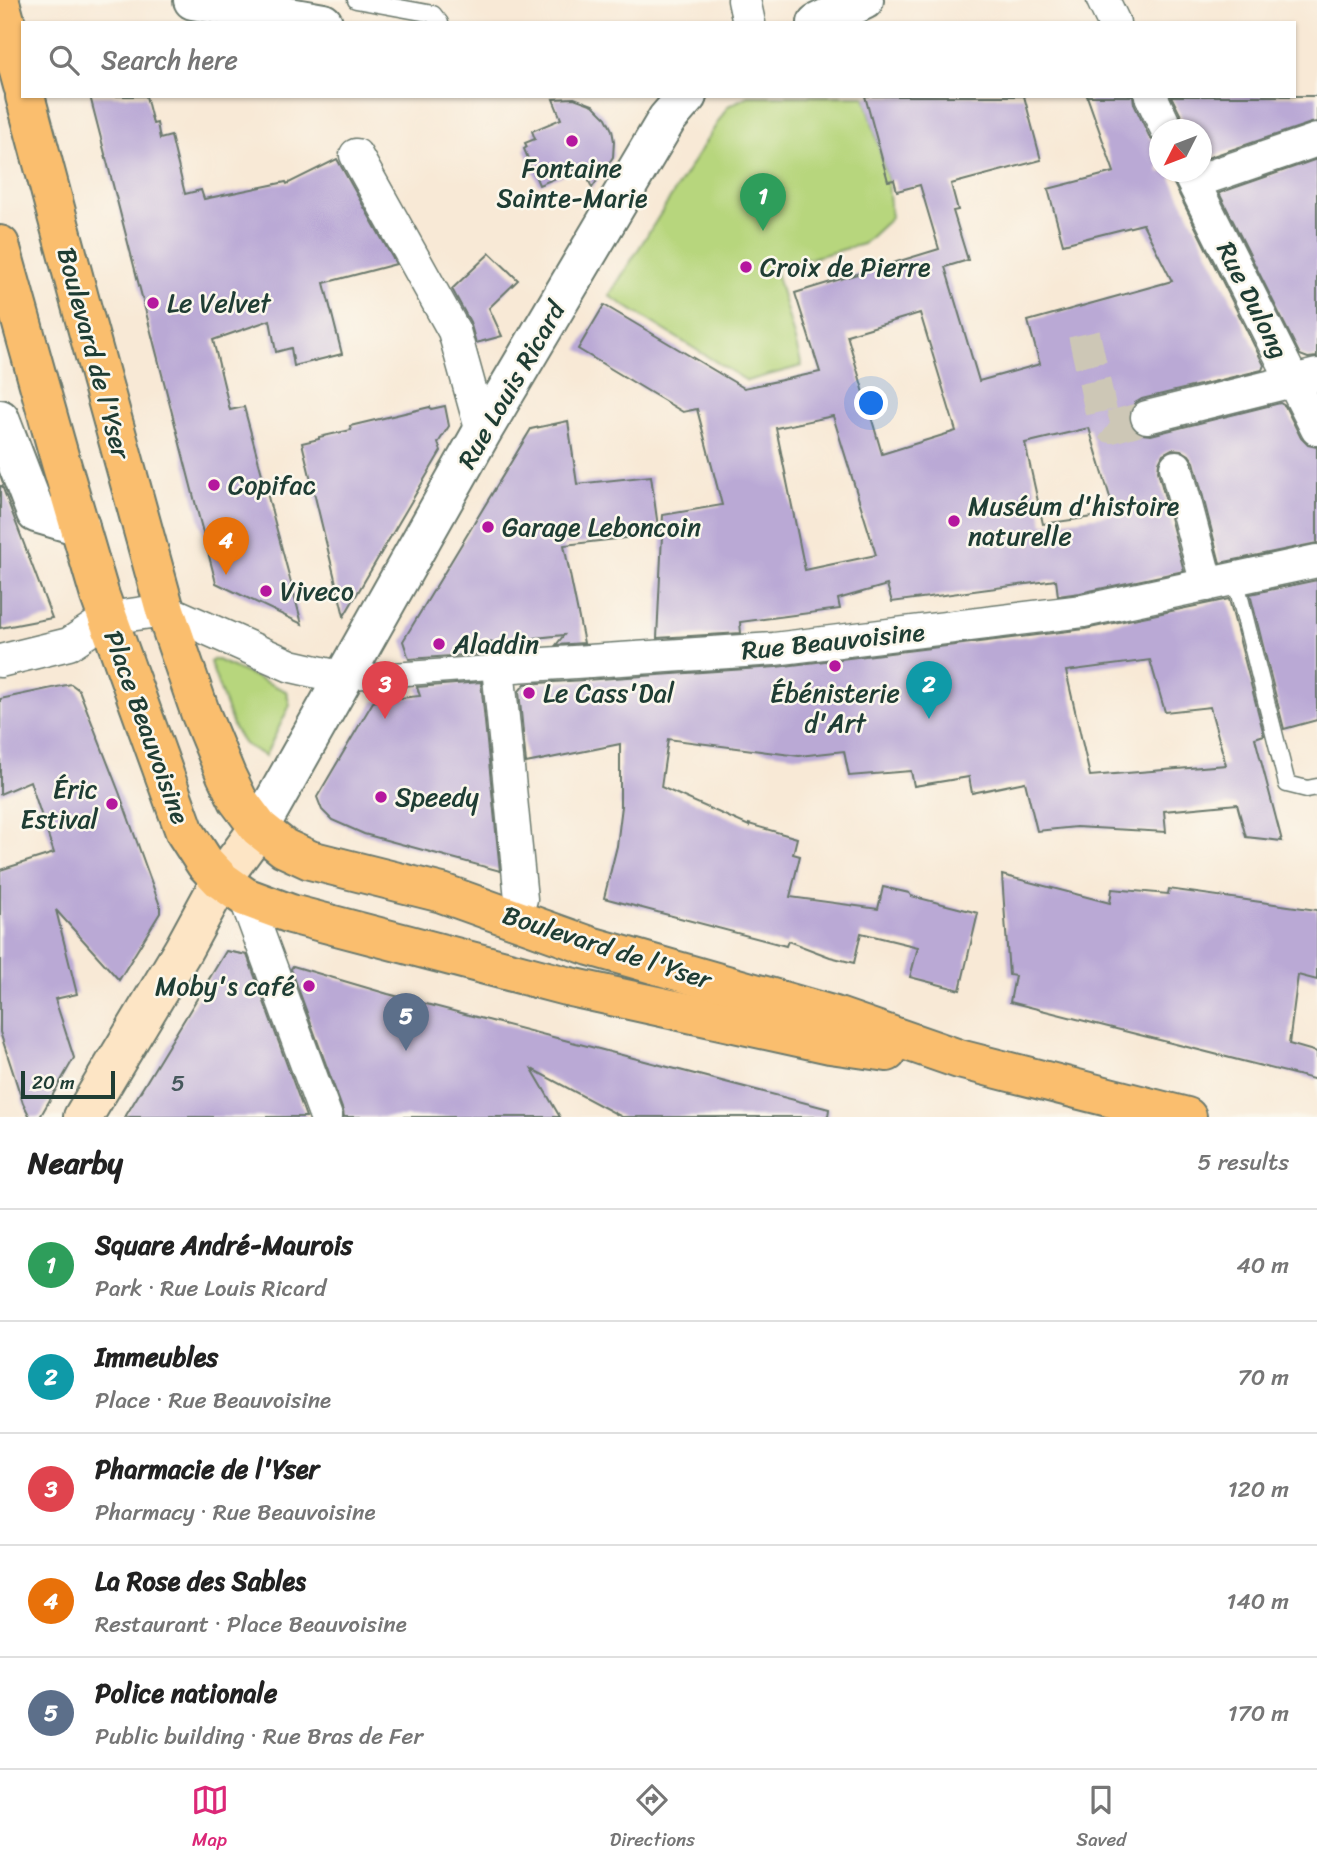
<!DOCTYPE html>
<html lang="en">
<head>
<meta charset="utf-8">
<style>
	body { margin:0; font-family:Sriracha,sans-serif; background:#f6f6f6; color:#222 }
	.compass { position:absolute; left:1149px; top:119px; width:63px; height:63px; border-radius:50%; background:#fff; box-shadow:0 2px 5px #0004; rotate:228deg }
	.scale { position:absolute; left:21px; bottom:18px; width:94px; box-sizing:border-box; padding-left:7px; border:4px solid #1f3d34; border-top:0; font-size:19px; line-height:24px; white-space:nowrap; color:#1f3d34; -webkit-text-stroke:5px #fbf7ec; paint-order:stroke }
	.you { position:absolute; left:872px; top:404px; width:24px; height:24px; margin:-18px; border:5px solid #fff; border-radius:50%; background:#1a73e8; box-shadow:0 0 0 10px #1a73e833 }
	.badge { display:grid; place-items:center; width:46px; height:46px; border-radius:50%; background:#db2777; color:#fff; font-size:23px; font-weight:700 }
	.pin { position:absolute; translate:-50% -58px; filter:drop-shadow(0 2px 4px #0008) }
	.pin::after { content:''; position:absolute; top:37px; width:24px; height:21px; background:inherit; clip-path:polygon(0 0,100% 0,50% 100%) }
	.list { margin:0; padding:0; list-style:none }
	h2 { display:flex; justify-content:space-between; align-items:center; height:91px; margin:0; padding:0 28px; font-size:30px }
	h2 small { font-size:23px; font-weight:400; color:#767676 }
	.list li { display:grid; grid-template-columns:46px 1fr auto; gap:21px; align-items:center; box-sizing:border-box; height:112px; padding:0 28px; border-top:2px solid #e0e0e0 }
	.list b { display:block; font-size:26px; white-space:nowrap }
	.list p { margin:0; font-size:23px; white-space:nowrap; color:#767676 }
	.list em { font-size:23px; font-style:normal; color:#767676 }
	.icon { flex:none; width:38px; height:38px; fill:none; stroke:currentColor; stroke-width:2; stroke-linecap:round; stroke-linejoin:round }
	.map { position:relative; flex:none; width:1317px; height:1117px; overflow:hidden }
	.search { position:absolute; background:#fff; box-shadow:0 2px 5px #0004; left:21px; right:21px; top:21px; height:77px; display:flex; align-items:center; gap:18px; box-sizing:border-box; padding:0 24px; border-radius:0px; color:#767676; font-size:26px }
	.sheet { height:651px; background:#fff }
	nav { display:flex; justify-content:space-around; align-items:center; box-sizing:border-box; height:98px; border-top:2px solid #e0e0e0; background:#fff; font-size:19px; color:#767676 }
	nav a { display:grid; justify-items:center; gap:4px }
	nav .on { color:#db2777 }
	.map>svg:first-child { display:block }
	.green { fill:#b7d67d; stroke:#6b8a58; stroke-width:2 }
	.building { fill:#baa9d5; fill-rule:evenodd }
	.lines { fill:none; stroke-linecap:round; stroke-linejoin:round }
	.minor-tunnel { stroke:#cdc7b6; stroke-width:32; stroke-dasharray:32 16; stroke-linecap:butt }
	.service-casing { stroke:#6b796d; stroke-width:19 }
	.pedestrian-casing { stroke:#6b796d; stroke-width:26 }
	.minor-casing { stroke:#6b796d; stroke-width:35 }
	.tertiary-casing { stroke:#6b796d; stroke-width:42 }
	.secondary-casing { stroke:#6b796d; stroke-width:42 }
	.primary-casing { stroke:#6b796d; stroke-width:42 }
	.service { stroke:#fff; stroke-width:16 }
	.pedestrian { stroke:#fff; stroke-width:23 }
	.minor { stroke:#fff; stroke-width:32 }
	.tertiary { stroke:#fff; stroke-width:38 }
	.secondary { stroke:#fde5c5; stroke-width:38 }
	.primary { stroke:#fabe6e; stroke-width:38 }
	.poi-dot { fill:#b5179e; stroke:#fbf7ec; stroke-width:2.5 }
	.labels { text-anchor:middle; stroke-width:5; stroke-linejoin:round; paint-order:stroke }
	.number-label { font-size:23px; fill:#46585c }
	.poi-label { font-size:26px; fill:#1f3d34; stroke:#fbf7ec; text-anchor:start }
	.street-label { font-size:26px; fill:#1f3d34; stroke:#fbf7ec }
</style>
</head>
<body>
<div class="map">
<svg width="1317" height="1117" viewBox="0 0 1317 1117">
	<rect width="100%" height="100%" fill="#fbf7ec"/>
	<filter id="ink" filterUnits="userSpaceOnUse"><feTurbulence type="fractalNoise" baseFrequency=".0143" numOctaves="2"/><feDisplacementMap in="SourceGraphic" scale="14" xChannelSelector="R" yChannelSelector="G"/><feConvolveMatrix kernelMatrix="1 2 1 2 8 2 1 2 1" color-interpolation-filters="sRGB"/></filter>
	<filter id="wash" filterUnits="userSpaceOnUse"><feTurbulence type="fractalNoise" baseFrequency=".00686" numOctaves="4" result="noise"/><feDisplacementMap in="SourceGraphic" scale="28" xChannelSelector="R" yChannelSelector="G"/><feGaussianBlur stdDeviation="1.57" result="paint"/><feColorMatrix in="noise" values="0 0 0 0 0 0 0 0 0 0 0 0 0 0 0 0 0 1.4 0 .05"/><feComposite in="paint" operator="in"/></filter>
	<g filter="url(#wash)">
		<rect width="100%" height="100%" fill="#f8e9d6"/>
		<g class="green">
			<polygon points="748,96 865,96 888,181 891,218 863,244 775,268 802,366 747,381 609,296 728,106"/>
			<polygon points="215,659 286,691 290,705 265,756 244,744 241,740 233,726 210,662"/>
		</g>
		<g id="blocks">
			<g class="building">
				<polygon points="90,96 146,96 153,124 157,123 160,139 171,136 185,194 201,190 204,199 286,182 287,184 337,159 396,264 324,283 342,354 294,366 291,348 276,352 270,320 213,340 230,410 244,407 302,624 216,583"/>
				<path d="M 865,96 L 1024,96 L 1041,160 L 951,184 L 958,210 L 953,211 L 968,260 L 945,267 L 979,381 L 1040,364 L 1028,321 L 1172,281 L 1143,224 L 1063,244 L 1048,189 L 1114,172 L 1087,96 L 1133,96 L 1134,104 L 1150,138 L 1159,146 L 1159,172 L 1170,172 L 1172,180 L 1264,365 L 1262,370 L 1142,399 L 1135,403 L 1130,411 L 1129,422 L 1133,429 L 1141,434 L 1151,435 L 1280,403 L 1285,406 L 1301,438 L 1308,445 L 1317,447 L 1317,543 L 1220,563 L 1194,462 L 1189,455 L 1181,450 L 1172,449 L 1163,454 L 1159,462 L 1158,471 L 1184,571 L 1080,593 L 1058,596 L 1056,580 L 892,602 L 887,585 L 838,599 L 840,609 L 740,622 L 741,633 L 657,638 L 663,515 L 722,505 L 697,409 L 683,412 L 578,349 L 604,305 L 744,388 L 820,372 L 795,293 L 939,249 L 920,185 L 897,191 L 894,180 L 888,181 ZM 920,313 L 956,431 L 882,454 L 847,335 ZM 833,416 L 876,555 L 805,570 L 776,428 ZM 1089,428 L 1115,514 L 1043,524 L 1025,443 Z"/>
				<polygon points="1171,96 1317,96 1317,122 1311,123 1201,160 1201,130 1185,130 1184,122"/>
				<polygon points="574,98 593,105 606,118 612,130 614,141 613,157 592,188 583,167 539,185 524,149 527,147 525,143 535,139 532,131 561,119 553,99"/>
				<polygon points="1317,159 1317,357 1308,358 1300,355 1219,193"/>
				<polygon points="490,253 518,280 489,308 502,336 476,343 470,322 452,289"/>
				<polygon points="445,406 449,426 438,443 441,451 344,616 302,443 319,439 319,437 351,430 350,426 430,407 431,409"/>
				<polygon points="568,421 577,484 651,476 659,534 564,545 584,643 556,645 564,635 477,644 479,654 409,659 403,641 531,429"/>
				<polygon points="0,486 2,486 52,618 0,628"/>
				<polygon points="1317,580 1317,720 1284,729 1250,594"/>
				<path d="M 1229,599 L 1264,735 L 1255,738 L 1282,841 L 1246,837 L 1237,804 L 1164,811 L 1166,832 L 1076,827 L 1037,831 L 1025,782 L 972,793 L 969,777 L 914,786 L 911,771 L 849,776 L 844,751 L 799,756 L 668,739 L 661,787 L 749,826 L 749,824 L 797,838 L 793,854 L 800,856 L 790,897 L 878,909 L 883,887 L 909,893 L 911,896 L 978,913 L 960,990 L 910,977 L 918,947 L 861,933 L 854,963 L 830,957 L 788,941 L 786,946 L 604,898 L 617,846 L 622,806 L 620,806 L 620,744 L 526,763 L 519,691 L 525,684 L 776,667 L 1085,629 ZM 1150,660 L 1165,712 L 1210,707 L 1226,765 L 1090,776 L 1066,671 Z"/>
				<polygon points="481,682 500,871 364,834 332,820 322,810 317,797 373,702 380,700 420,696 417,687"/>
				<polygon points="71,684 79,690 119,792 160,906 160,913 119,980 56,910 77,994 55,999 74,1058 40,1117 30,1117 23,1103 0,1032 0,870 54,853 30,781 0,794 0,699"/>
				<polygon points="1002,875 1110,903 1112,889 1168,894 1169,889 1317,910 1317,980 1298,975 1289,1044 1317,1052 1317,1080 1010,1002 1015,976 1009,975"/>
				<polygon points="226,951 247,955 306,1117 125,1117"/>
				<polygon points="293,966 388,994 829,1109 828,1117 622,1117 532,1069 560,1117 344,1117 343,1111 291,969"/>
			</g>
		</g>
	</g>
	<g filter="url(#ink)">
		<use href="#blocks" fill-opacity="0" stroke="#6b796d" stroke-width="2"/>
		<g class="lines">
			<polyline class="minor-tunnel" points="1084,334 1103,421 1111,427 1147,417"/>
			<g class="service-casing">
				<g id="service">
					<polyline points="356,0 433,14 440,23"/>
					<polyline points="1235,578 1287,784 1307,789 1317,787"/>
				</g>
			</g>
			<g class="pedestrian-casing">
				<polyline id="pedestrian" points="344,678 498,667"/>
			</g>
			<g class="minor-casing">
				<g id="minor">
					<polyline points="744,0 749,23"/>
					<polyline points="1103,0 1114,23"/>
					<polyline points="1151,96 1167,130"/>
					<polyline points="356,155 454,331 482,432"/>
					<polyline points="1188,172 1317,429"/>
					<polyline points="1194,182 1317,140"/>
					<polyline points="1147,417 1317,375"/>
					<polyline points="1176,467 1207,585"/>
					<polyline points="0,661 69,644 108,618 165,610 291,666 344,678"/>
					<polyline points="245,897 326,1117"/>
					<polyline points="513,917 521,899 498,667 774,649 1083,611 1317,561"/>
				</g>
			</g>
			<g class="tertiary-casing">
				<g id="tertiary">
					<polyline points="193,0 323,23"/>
					<polyline points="817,23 864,0"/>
					<polyline points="0,419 36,513 80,526"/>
					<polyline points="259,828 482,432 667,119 687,96"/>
				</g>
			</g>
			<g class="secondary-casing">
				<polyline id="secondary" points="83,1117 183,950 221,880 259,828"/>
			</g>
			<g class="primary-casing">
				<g id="primary">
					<polyline points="0,2 23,86"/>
					<polyline points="25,96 79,298 165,610 200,712 226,775 238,800 259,828 284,848 310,860 442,893 590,946 835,1016 959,1059 1187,1117"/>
					<polyline points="0,245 61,463 100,596 185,832 205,863 221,880 245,897 291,914 566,986 830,1044 887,1052"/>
				</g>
			</g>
			<use href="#service" class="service"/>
			<use href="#pedestrian" class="pedestrian"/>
			<use href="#minor" class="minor"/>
			<use href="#tertiary" class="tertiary"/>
			<use href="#secondary" class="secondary"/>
			<use href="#primary" class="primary"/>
		</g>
	</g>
	<g class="poi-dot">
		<circle cx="572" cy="141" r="7"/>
		<circle cx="746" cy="267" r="7"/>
		<circle cx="153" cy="303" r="7"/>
		<circle cx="214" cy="485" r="7"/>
		<circle cx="954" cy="521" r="7"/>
		<circle cx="488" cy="527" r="7"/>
		<circle cx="266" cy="591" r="7"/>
		<circle cx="439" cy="644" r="7"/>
		<circle cx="835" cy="666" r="7"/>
		<circle cx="529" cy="693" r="7"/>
		<circle cx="381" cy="797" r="7"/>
		<circle cx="112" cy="804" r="7"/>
		<circle cx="309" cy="986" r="7"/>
	</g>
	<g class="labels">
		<g class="number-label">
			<text x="178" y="1091">5</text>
		</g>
		<g class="poi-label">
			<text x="572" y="177" text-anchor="middle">Fontaine<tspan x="572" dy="30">Sainte-Marie</tspan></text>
			<text x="760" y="276">Croix de Pierre</text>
			<text x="167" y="312">Le Velvet</text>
			<text x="228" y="494">Copifac</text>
			<text x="968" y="515">Muséum d'histoire<tspan x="968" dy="30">naturelle</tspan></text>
			<text x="502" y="536">Garage Leboncoin</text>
			<text x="280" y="600">Viveco</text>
			<text x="453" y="653">Aladdin</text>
			<text x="543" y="702">Le Cass'Dal</text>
			<text x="835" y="702" text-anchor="middle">Ébénisterie<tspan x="835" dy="30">d'Art</tspan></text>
			<text x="98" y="798" text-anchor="end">Éric<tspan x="98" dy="30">Estival</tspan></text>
			<text x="395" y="806">Speedy</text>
			<text x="295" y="995" text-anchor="end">Moby's café</text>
		</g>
		<g class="street-label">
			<text transform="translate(1253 300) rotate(63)" y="9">Rue Dulong</text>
			<text transform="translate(94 353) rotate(75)" y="9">Boulevard de l'Yser</text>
			<text transform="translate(511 385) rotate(-60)" y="9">Rue Louis Ricard</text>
			<text transform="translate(833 641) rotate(-6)" y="9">Rue Beauvoisine</text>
			<text transform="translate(147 727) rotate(70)" y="9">Place Beauvoisine</text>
			<text transform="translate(607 947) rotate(18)" y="9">Boulevard de l'Yser</text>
		</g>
	</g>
</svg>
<svg class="compass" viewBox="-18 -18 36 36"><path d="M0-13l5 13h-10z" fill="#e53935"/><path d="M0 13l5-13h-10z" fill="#767676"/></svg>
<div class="scale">20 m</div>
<div class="you"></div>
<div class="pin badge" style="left:763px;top:231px;background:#2e9e5b">1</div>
<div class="pin badge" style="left:929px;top:719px;background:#0f9aa8">2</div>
<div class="pin badge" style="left:385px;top:719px;background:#e0444e">3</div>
<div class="pin badge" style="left:226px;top:575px;background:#e8710a">4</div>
<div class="pin badge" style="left:406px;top:1051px;background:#5c6f8a">5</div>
<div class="search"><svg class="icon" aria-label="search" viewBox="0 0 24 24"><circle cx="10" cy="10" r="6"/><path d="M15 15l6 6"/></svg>Search here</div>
</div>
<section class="sheet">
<h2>Nearby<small>5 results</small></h2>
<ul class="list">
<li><span class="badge" style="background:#2e9e5b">1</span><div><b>Square André-Maurois</b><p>Park · Rue Louis Ricard</p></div><em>40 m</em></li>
<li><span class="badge" style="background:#0f9aa8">2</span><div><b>Immeubles</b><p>Place · Rue Beauvoisine</p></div><em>70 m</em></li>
<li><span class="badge" style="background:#e0444e">3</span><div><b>Pharmacie de l'Yser</b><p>Pharmacy · Rue Beauvoisine</p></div><em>120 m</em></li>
<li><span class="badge" style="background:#e8710a">4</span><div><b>La Rose des Sables</b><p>Restaurant · Place Beauvoisine</p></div><em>140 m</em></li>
<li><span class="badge" style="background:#5c6f8a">5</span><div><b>Police nationale</b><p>Public building · Rue Bras de Fer</p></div><em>170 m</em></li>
</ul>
</section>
<nav>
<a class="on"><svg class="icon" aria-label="map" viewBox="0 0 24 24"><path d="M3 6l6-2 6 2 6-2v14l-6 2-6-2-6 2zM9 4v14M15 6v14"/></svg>Map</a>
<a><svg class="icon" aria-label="directions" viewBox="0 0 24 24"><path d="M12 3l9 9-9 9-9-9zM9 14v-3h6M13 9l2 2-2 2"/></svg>Directions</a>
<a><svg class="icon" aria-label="saved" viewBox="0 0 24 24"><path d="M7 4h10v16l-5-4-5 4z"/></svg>Saved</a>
</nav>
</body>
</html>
